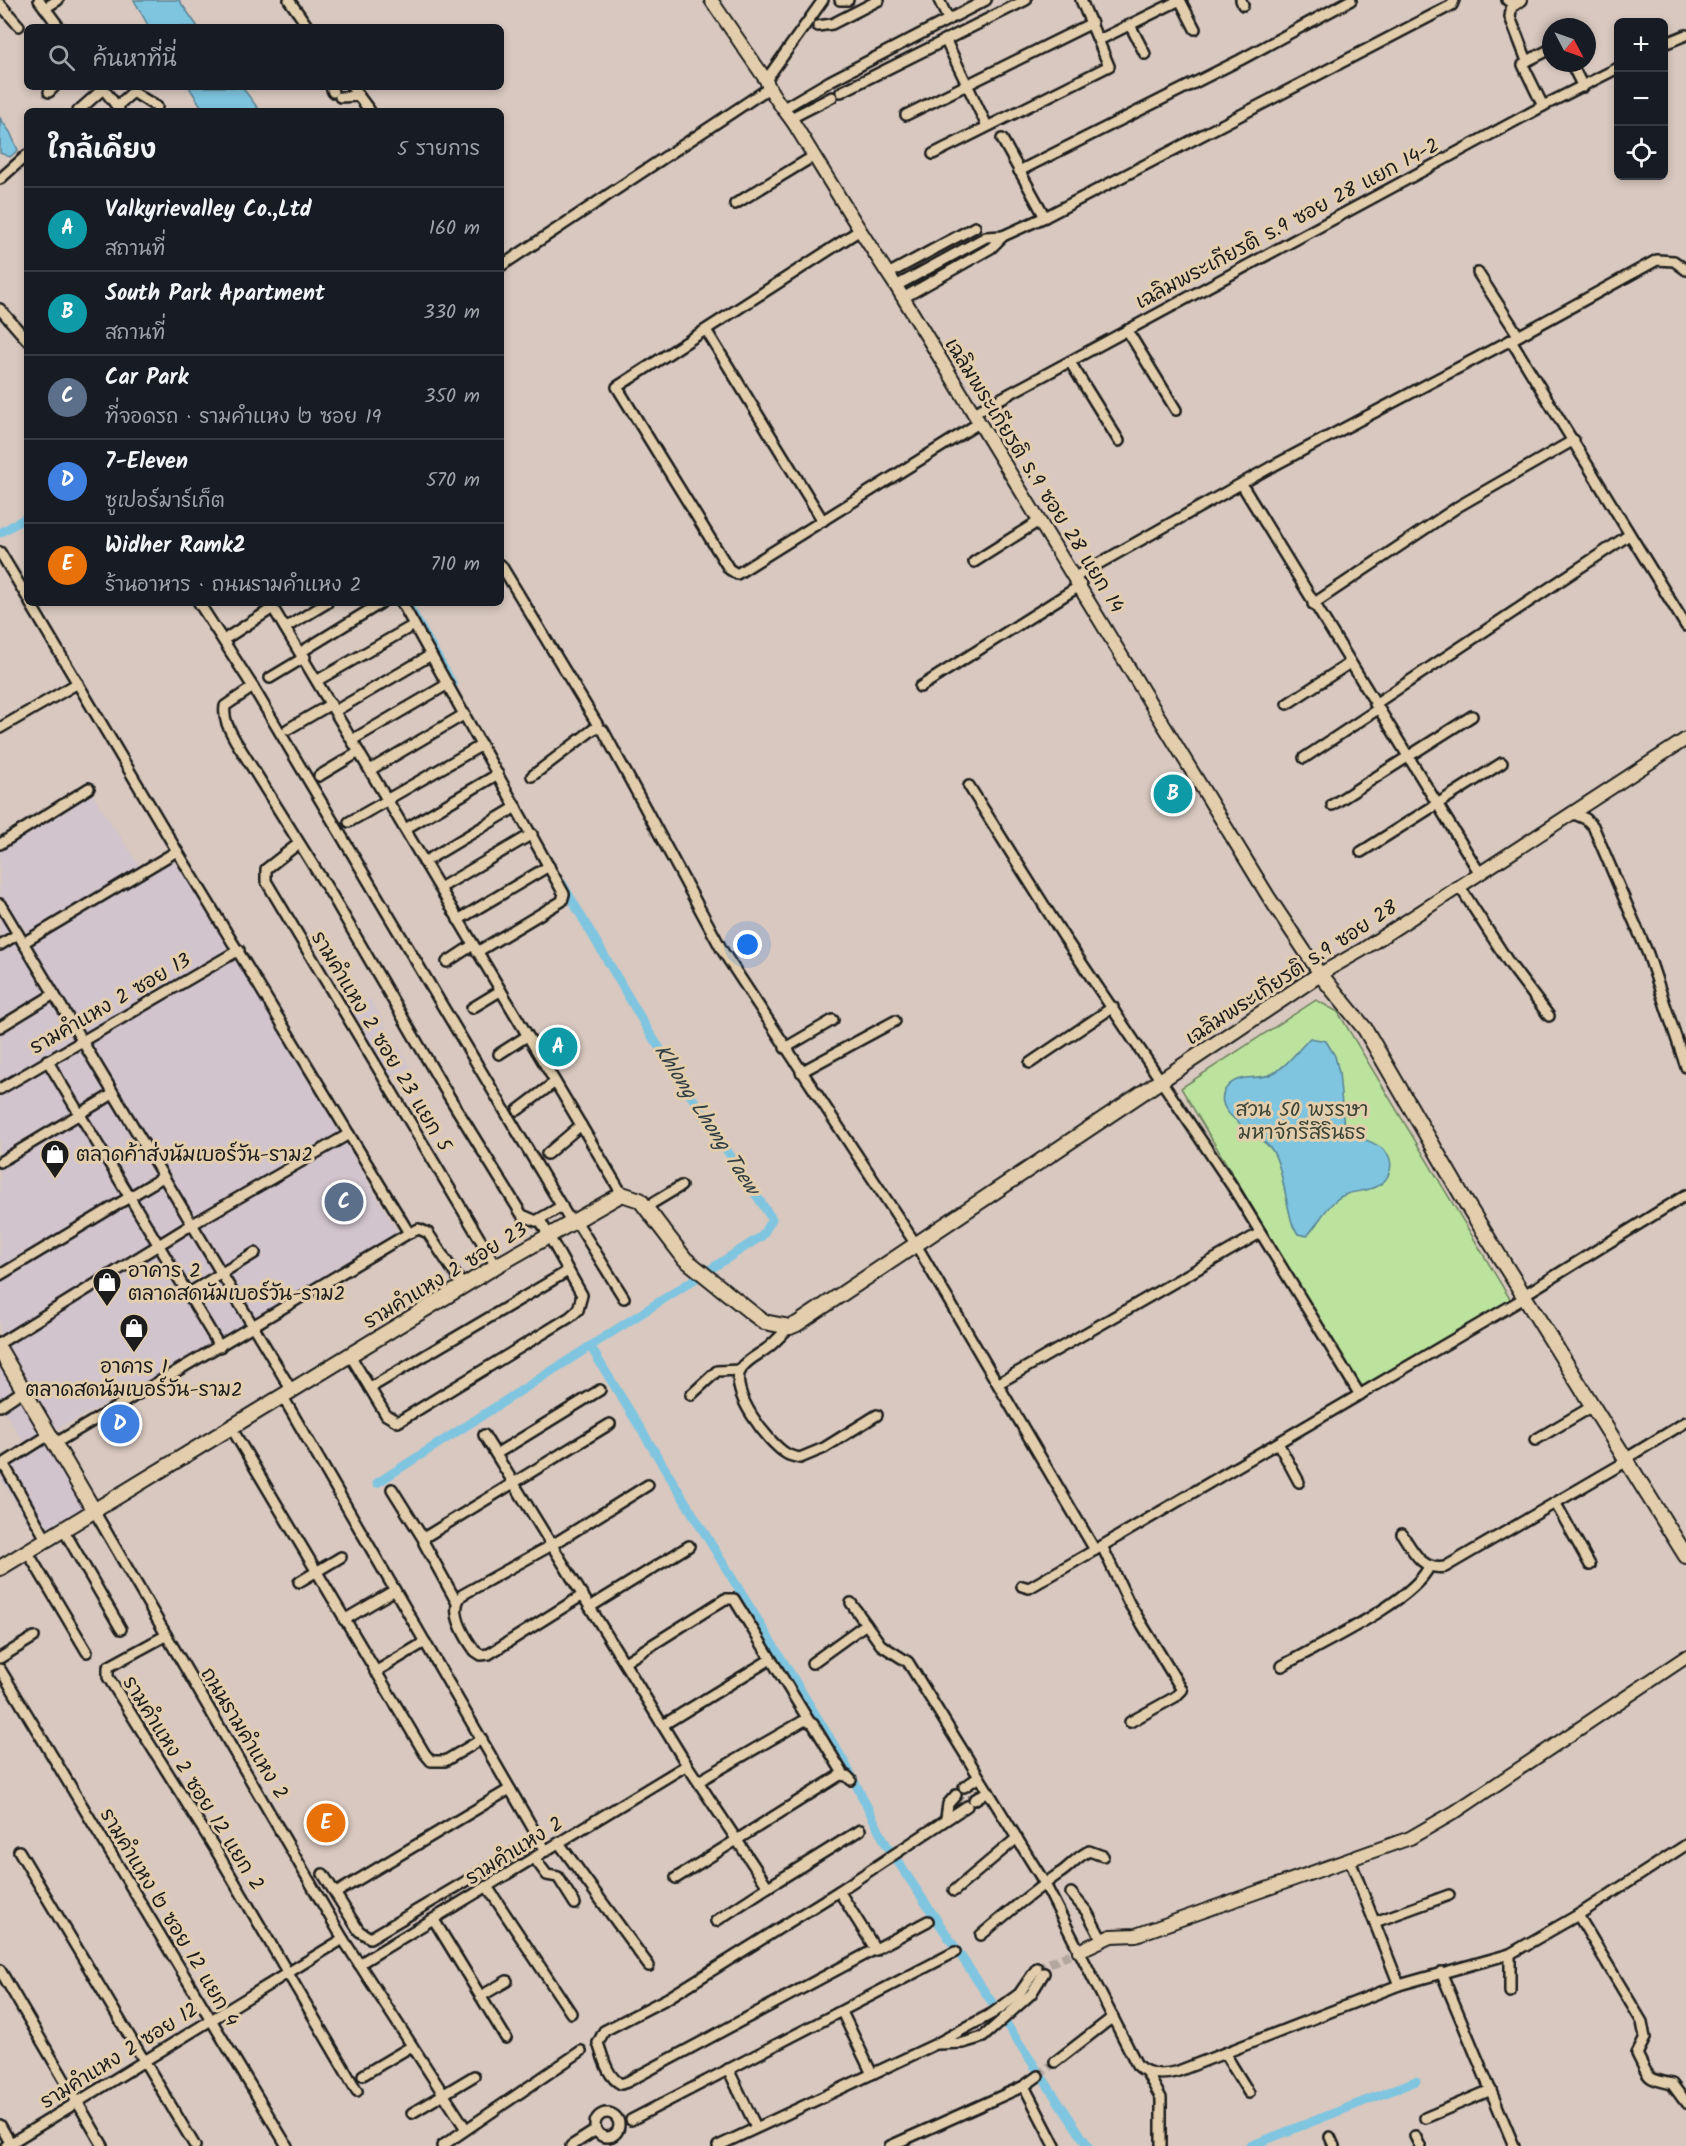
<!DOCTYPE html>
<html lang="th">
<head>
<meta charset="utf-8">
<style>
	body { margin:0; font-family:Kalam,"Playpen Sans Thai",sans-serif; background:#20242c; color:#f1f3f6 }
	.controls { position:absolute; right:18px; top:18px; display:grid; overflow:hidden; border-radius:9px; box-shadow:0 3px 9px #0003 }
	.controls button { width:54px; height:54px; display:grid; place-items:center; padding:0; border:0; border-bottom:2px solid #363941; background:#171b24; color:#f1f3f6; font:30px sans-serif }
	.compass { position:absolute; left:1542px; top:18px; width:54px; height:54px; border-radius:50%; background:#171b24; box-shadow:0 3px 9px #0003; rotate:131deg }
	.you { position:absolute; left:748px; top:945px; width:21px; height:21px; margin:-15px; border:4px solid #fff; border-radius:50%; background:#1a73e8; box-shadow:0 0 0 9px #1a73e833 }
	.badge { display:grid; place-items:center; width:39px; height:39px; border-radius:50%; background:#b45309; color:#fff; font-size:20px; font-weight:700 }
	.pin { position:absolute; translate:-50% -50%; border:3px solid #fff; box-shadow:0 2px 6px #0006 }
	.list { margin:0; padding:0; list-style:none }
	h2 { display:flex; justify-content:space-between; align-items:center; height:78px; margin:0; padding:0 24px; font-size:26px }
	h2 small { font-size:20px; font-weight:400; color:#9ea1a6 }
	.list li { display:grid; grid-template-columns:39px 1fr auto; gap:18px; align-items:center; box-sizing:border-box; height:84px; padding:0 24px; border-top:2px solid #363941 }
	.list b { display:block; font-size:22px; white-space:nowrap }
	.list p { margin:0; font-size:20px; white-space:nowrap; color:#9ea1a6 }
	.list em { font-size:20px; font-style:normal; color:#9ea1a6 }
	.icon { flex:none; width:33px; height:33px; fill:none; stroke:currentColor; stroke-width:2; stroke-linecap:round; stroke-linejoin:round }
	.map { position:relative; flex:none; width:1686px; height:2146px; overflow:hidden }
	.search { position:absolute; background:#171b24; box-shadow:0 3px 9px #0003; left:24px; top:24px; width:480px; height:66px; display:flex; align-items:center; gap:15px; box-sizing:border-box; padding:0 21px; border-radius:9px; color:#9ea1a6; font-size:22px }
	.panel { position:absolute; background:#171b24; box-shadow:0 3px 9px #0003; left:24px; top:108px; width:480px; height:498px; border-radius:9px }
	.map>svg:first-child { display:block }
	.built { fill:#d1c4cc }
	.green { fill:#bbe39e; stroke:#6c805d; stroke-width:1.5 }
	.water { fill:#7fc5e0; stroke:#578192; stroke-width:1.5 }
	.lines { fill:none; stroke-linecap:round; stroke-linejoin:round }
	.canal { stroke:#7fc5e0; stroke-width:9 }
	.minor-tunnel { stroke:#b2a69e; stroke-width:9; stroke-dasharray:9 4.5; stroke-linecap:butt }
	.minor-casing { stroke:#1c1c1c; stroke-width:14 }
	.tertiary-casing { stroke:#1c1c1c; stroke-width:16 }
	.secondary-casing { stroke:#1c1c1c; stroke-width:18 }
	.minor { stroke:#e2ceac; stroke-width:9 }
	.tertiary { stroke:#e2ceac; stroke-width:12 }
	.secondary { stroke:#e2ceac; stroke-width:14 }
	.labels { text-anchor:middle; stroke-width:6; stroke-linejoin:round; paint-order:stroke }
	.street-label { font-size:20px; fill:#1c1c1c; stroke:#e2ceac }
	.park-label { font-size:20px; fill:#3c4436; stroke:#e2ceac }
	.poi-label { font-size:20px; fill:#1c1c1c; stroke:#e2ceac; text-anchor:start }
	.water-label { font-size:21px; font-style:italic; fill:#303e43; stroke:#e2ceac }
</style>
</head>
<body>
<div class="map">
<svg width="1686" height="2146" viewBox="0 0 1686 2146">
	<rect width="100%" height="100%" fill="#d8c8bf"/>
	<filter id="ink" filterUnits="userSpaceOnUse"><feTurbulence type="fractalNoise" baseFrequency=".0167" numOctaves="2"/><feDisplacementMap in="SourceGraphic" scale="12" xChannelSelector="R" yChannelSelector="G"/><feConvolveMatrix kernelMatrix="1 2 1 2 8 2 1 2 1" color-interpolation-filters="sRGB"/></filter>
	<g filter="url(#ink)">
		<g class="built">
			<polygon points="85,784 146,875 177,857 398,1232 253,1328 55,1430 0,1336 0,836"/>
			<polygon points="370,999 410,1067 389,1079 351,1011"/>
			<polygon points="0,1362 87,1507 38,1539 0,1477 0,1471 31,1453 0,1405"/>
		</g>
		<polygon class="green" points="1316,1000 1338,1012 1513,1304 1363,1392 1181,1088"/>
		<g class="water">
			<polygon points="134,0 179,0 198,27 149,27"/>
			<polygon points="189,87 242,87 260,111 204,111"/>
			<polygon points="0,118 10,132 18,150 10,157 0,153"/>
			<path d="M 1310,1038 L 1326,1041 L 1335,1056 L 1339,1072 L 1344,1128 C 1355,1139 1372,1139 1384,1150 C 1396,1161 1391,1181 1375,1187 C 1363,1193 1347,1190 1336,1200 C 1324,1210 1318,1224 1307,1236 L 1298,1234 L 1293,1226 C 1286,1206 1283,1167 1272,1150 C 1261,1134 1203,1111 1229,1085 C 1240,1074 1256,1080 1269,1075 C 1285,1069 1298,1050 1310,1038 Z"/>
		</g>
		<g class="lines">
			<g class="canal">
				<polyline points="0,533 27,517"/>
				<polyline points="407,603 453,685"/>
				<polyline points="590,1346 844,1761 886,1844 1088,2146"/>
				<polyline points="377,1483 762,1236 772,1219 649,1032 562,883"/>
				<polyline points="1250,2146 1416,2081"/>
			</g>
			<g class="minor-tunnel">
				<polyline points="1037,1968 1079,1951"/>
				<polyline points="1038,2076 1055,2062"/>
			</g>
			<g class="minor-casing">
				<g id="minor">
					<polyline points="39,0 59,27"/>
					<polyline points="289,0 308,27"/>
					<polyline points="840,0 848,0"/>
					<polyline points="939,0 948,19"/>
					<polyline points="1180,0 1195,29"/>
					<polyline points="1241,0 1243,5"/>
					<polyline points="1507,0 1515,5 1522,0"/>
					<polyline points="0,4 19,26"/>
					<polyline points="1512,4 1510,17 1527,61 1523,65 1543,106"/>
					<polyline points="45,8 58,0"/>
					<polyline points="1130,25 1145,54"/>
					<polyline points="818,26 832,24 879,0"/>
					<polyline points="945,39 987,126"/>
					<polyline points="1099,40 1180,0"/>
					<polyline points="1664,44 1686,35"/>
					<polyline points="1527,61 1551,49"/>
					<polyline points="1571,63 1583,87"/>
					<polyline points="766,80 823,0"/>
					<polyline points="102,87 119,109"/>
					<polyline points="331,87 333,92"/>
					<polyline points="352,87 370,111"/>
					<polyline points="49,92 54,87"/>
					<polyline points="841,92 1026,0"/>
					<polyline points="340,97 359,96"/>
					<polyline points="117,106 133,92 157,107"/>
					<polyline points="784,108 830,81 986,0"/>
					<polyline points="78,111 103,89"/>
					<polyline points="906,115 1092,23"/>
					<polyline points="791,118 832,97"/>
					<polyline points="1002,139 1045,217"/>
					<polyline points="933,154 1109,66 1081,0"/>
					<polyline points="1019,171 1240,60 1351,0"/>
					<polyline points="0,179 27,155"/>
					<polyline points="735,204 814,156"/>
					<polyline points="860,230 617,387 729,569 737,574 979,423"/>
					<polyline points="501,266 769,88"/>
					<polyline points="1478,273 1518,335"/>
					<polyline points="888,274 975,227"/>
					<polyline points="896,286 986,237 1003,236 1045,217 1452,5 1454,0"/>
					<polyline points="903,298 991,248 1003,236"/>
					<polyline points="0,309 27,340"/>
					<polyline points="706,330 823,521"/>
					<polyline points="1127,330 1176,410"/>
					<polyline points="1511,340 1657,260 1674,261 1686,270"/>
					<polyline points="1070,362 1119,441"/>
					<polyline points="974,413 1543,106 1618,68"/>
					<polyline points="1242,485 1479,872"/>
					<polyline points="0,552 27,597"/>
					<polyline points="974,562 1039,521"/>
					<polyline points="501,565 599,727"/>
					<polyline points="1075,577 1271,467 1511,340 1686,626"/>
					<polyline points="30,603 177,851 409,1233"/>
					<polyline points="199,603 253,687 572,1224"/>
					<polyline points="270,603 622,1194"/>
					<polyline points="402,603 564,894 562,901 477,952"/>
					<polyline points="1313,604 1459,506 1574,440"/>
					<polyline points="285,628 327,603"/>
					<polyline points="228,637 273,608"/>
					<polyline points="301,652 381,603"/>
					<polyline points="270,678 305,657"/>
					<polyline points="318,680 414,625"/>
					<path d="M 253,687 L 225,706 C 223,719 229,729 235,740 L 333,897 L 442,1085 L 522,1215 L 536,1221 L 562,1206"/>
					<polyline points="920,687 1081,585"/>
					<polyline points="1287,704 1350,663"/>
					<polyline points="1375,704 1629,535"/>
					<polyline points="335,711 431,655"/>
					<polyline points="0,728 78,683"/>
					<polyline points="288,729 331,704"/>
					<polyline points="352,740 448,684"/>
					<polyline points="1304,758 1378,709"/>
					<polyline points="370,770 465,714"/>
					<polyline points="319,776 359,752"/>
					<polyline points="532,776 595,728 603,730 722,950 915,1243 1095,1550 1526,1297"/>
					<polyline points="969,786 1064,937 1232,1186 1360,1395"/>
					<polyline points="388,799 482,745"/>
					<polyline points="1332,805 1472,716"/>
					<polyline points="1572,813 1586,819 1593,826 1648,954 1686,1067"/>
					<polyline points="349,822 388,800"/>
					<polyline points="405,829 498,774"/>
					<polyline points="0,844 89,788"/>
					<polyline points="298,844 266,869 266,881 496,1266"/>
					<polyline points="1361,852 1502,763"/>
					<polyline points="424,862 516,807"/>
					<polyline points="1460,887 1509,963 1549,1016"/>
					<polyline points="440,888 532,834"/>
					<polyline points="0,904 292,1391"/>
					<polyline points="458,920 549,866"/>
					<polyline points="23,943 177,851"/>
					<polyline points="0,945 18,934"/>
					<polyline points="447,962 473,945"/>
					<polyline points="472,1008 500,991"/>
					<polyline points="0,1027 54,994"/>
					<polyline points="785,1048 833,1020"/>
					<polyline points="499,1054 527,1036"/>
					<polyline points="47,1060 220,1347"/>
					<polyline points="1030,1063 1113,1007"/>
					<polyline points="801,1072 895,1021"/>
					<polyline points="0,1089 239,950"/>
					<polyline points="518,1110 555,1082"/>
					<polyline points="547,1154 581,1125"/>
					<polyline points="0,1162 113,1094"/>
					<polyline points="646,1207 681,1186"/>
					<polyline points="576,1221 624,1298"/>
					<polyline points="0,1275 163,1177"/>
					<polyline points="189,1293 255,1253"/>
					<polyline points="1524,1295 1686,1195"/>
					<path d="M 790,1327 C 783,1333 777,1340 770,1346 C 761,1354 747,1359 741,1369 C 728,1391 768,1443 787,1454 C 790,1456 796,1457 800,1458 L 824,1448 L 877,1415"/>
					<polyline points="0,1343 191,1225 349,1134"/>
					<polyline points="350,1355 386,1415 398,1422 570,1317 578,1310 582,1295 540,1220"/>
					<polyline points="999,1383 1260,1233"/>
					<polyline points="370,1388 568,1271"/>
					<polyline points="691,1395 717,1371 741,1370"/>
					<polyline points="283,1397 546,1851"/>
					<polyline points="0,1406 24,1390"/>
					<polyline points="232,1429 425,1754 431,1761 445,1761 482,1739"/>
					<polyline points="484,1435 687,1765 768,1887 860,1830"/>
					<polyline points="1535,1440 1593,1406"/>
					<polyline points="1278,1443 1299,1482"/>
					<polyline points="54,1444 409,1233 419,1229 428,1233 463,1286"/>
					<polyline points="496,1454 600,1390"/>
					<polyline points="1625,1459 1686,1422"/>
					<polyline points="3,1464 49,1435"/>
					<polyline points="0,1466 3,1464 7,1470 46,1539"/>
					<polyline points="392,1489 424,1540"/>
					<polyline points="1556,1504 1590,1565"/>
					<polyline points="93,1509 343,1939 466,2129"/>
					<polyline points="63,1529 121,1629"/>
					<path d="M 1402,1534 C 1413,1551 1422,1571 1445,1567 L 1627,1461"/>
					<polyline points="1102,1546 1129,1603 1182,1690 1175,1697 1130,1722"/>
					<polyline points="27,1551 87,1652"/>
					<polyline points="299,1582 341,1557"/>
					<polyline points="1022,1586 1029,1588 1095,1550"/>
					<path d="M 583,1595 L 489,1654 L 481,1655 L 475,1651 C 465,1637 448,1610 462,1595 L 552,1545 L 648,1485"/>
					<polyline points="456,1601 424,1543 425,1537 610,1424"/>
					<path d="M 851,1603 L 881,1645 L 908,1662 L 1044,1882 L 1137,2065 C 1147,2075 1163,2075 1176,2072 L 1399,1985 L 1510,1954 L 1578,1915 L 1686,1845"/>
					<polyline points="590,1607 689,1546"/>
					<polyline points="344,1620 395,1590"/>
					<polyline points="165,1636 108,1667 108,1677 214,1847 357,2091"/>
					<polyline points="0,1658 34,1637"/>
					<polyline points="625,1662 725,1599 734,1599 809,1721"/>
					<polyline points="812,1663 866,1624"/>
					<path d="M 1282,1666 C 1320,1644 1411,1603 1429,1567"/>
					<polyline points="0,1669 287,2146"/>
					<polyline points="375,1672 425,1642"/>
					<polyline points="663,1725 766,1662"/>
					<polyline points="699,1781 805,1720 813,1724 844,1775"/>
					<polyline points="964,1787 979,1777"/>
					<polyline points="974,1800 988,1791"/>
					<polyline points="946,1818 948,1804 956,1795"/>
					<polyline points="559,1843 649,1966"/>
					<polyline points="19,1851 195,2146"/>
					<polyline points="535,1859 547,1875 558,1877 575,1904"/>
					<polyline points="1350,1860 1399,1985"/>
					<polyline points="323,1874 359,1931 370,1938 539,1838"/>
					<polyline points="676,1878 840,1775 847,1776 851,1780"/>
					<polyline points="488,1888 571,2013"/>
					<polyline points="839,1891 876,1950"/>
					<polyline points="954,1891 1017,1838"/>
					<polyline points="336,1893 510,1789"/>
					<polyline points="1071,1893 1087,1912 1102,1940"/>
					<path d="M 1578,1915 L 1642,2022 L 1645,2038 L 1637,2054 C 1650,2079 1645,2078 1672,2084 L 1686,2103"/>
					<polyline points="434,1920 506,2038"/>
					<polyline points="716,1921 768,1887"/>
					<path d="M 928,1921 L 627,2082 L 621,2084 C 607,2077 603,2057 598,2043 L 604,2031 L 668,1998 L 839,1891 L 967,1806"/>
					<polyline points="1375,1922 1449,1895"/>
					<path d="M 981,1935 C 1007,1913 1032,1892 1060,1873 C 1071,1866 1075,1858 1089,1851 L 1103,1856"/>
					<polyline points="359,1964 687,1765"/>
					<polyline points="0,1970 103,2146"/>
					<polyline points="1441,1972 1514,2146"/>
					<polyline points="1510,1992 1510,1954"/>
					<polyline points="481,1996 507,1981"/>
					<polyline points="842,2012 872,2074"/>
					<polyline points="938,2044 963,2043 983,2037 1031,1994 1044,1973"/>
					<polyline points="1225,2054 1249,2093"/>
					<polyline points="1055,2062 1113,2017"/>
					<polyline points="728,2069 756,2127"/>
					<polyline points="1146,2071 1161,2098 1161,2146"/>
					<polyline points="363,2075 412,2046"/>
					<polyline points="1024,2086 1055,2146"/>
					<circle cx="607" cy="2125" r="12"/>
					<polyline points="412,2113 474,2076"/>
					<polyline points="1425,2118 1491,2090"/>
					<polyline points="631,2120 955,1952"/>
					<polyline points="0,2125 12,2146"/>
					<polyline points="1415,2136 1420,2146"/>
					<polyline points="1330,2137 1334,2146"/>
					<polyline points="6,2146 343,1939"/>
					<polyline points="442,2146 581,2051"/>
					<polyline points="571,2146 596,2130"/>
					<polyline points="718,2146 936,2044 993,2013 1019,1994 1037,1968"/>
					<polyline points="890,2146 1024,2086 1038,2076"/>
				</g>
			</g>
			<g class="tertiary-casing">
				<g id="tertiary">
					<path d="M 711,0 L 766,80 C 772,98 789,114 798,130 C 830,182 862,235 896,286 L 1268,896 L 1320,974 L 1362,950 L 1686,739"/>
					<polyline points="1079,1951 1111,1936 1136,1935 1410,1838 1455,1812 1686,1657"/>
				</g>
			</g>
			<g class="secondary-casing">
				<g id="secondary">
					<polyline points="0,1350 93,1509"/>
					<polyline points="0,1568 496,1266 622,1194 640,1200 685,1259 752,1313 764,1322 790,1327 797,1324 1320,974 1365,1029 1468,1206 1686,1556"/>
				</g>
			</g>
			<use href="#minor" class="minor"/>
			<use href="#tertiary" class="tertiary"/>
			<use href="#secondary" class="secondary"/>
		</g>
	</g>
	<defs>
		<g id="shop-pin" transform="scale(1.5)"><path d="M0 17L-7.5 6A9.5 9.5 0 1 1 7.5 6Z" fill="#1c1c1c" stroke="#e2ceac"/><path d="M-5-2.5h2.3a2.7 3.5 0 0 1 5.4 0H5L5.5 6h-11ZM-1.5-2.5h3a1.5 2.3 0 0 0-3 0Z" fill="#fff"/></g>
	</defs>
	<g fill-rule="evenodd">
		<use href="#shop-pin" x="55" y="1154"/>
		<use href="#shop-pin" x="107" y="1282"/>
		<use href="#shop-pin" x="134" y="1328"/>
	</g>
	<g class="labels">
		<g class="street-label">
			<text transform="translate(1287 223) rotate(-28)" y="7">เฉลิมพระเกียรติ ร.9 ซอย 28 แยก 14-2</text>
			<text transform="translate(1035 475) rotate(58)" y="7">เฉลิมพระเกียรติ ร.9 ซอย 28 แยก 14</text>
			<text transform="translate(1291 972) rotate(-33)" y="7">เฉลิมพระเกียรติ ร.9 ซอย 28</text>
			<text transform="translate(110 1003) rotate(-30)" y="7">รามคำแหง 2 ซอย 13</text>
			<text transform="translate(382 1041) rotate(59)" y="7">รามคำแหง 2 ซอย 23 แยก 5</text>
			<text transform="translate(445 1275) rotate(-31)" y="7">รามคำแหง 2 ซอย 23</text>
			<text transform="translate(245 1733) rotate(59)" y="7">ถนนรามคำแหง 2</text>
			<text transform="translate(194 1783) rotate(58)" y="7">รามคำแหง 2 ซอย 12 แยก 2</text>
			<text transform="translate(514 1850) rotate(-32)" y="7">รามคำแหง 2</text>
			<text transform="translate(170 1917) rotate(59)" y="7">รามคำแหง ๒ ซอย 12 แยก 4</text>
			<text transform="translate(119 2055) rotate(-32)" y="7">รามคำแหง 2 ซอย 12</text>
		</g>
		<g class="park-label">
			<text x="1302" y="1116">สวน 50 พรรษา<tspan x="1302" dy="23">มหาจักรีสิรินธร</tspan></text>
		</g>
		<g class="poi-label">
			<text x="76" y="1161">ตลาดค้าส่งนัมเบอร์วัน-ราม2</text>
			<text x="128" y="1277">อาคาร 2<tspan x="128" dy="23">ตลาดสดนัมเบอร์วัน-ราม2</tspan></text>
			<text x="134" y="1373" text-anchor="middle">อาคาร 1<tspan x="134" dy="23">ตลาดสดนัมเบอร์วัน-ราม2</tspan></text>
		</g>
		<g class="water-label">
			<text transform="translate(707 1119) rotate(57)" y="7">Khlong Lhong Taew</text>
		</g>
	</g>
</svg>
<div class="controls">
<button>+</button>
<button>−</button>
<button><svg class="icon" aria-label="locate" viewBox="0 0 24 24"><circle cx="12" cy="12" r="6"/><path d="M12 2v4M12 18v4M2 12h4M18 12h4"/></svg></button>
</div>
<svg class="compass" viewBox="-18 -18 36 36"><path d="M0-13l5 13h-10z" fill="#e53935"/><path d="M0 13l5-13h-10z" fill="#9ea1a6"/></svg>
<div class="you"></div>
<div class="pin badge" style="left:558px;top:1047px;background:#0f9aa8">A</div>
<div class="pin badge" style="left:1173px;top:794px;background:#0f9aa8">B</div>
<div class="pin badge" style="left:344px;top:1202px;background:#5c6f8a">C</div>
<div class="pin badge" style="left:120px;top:1424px;background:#3f7fe0">D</div>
<div class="pin badge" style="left:326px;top:1823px;background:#e8710a">E</div>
<div class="search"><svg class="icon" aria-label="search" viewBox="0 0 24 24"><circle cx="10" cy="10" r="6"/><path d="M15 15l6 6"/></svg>ค้นหาที่นี่</div>
<section class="panel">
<h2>ใกล้เคียง<small>5 รายการ</small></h2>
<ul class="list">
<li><span class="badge" style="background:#0f9aa8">A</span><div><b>Valkyrievalley Co.,Ltd</b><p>สถานที่</p></div><em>160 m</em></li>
<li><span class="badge" style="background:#0f9aa8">B</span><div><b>South Park Apartment</b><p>สถานที่</p></div><em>330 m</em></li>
<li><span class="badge" style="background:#5c6f8a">C</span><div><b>Car Park</b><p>ที่จอดรถ · รามคำแหง ๒ ซอย 19</p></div><em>350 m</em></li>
<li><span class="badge" style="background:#3f7fe0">D</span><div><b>7-Eleven</b><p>ซูเปอร์มาร์เก็ต</p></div><em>570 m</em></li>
<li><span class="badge" style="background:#e8710a">E</span><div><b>Widher Ramk2</b><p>ร้านอาหาร · ถนนรามคำแหง 2</p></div><em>710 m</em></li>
</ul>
</section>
</div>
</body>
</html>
